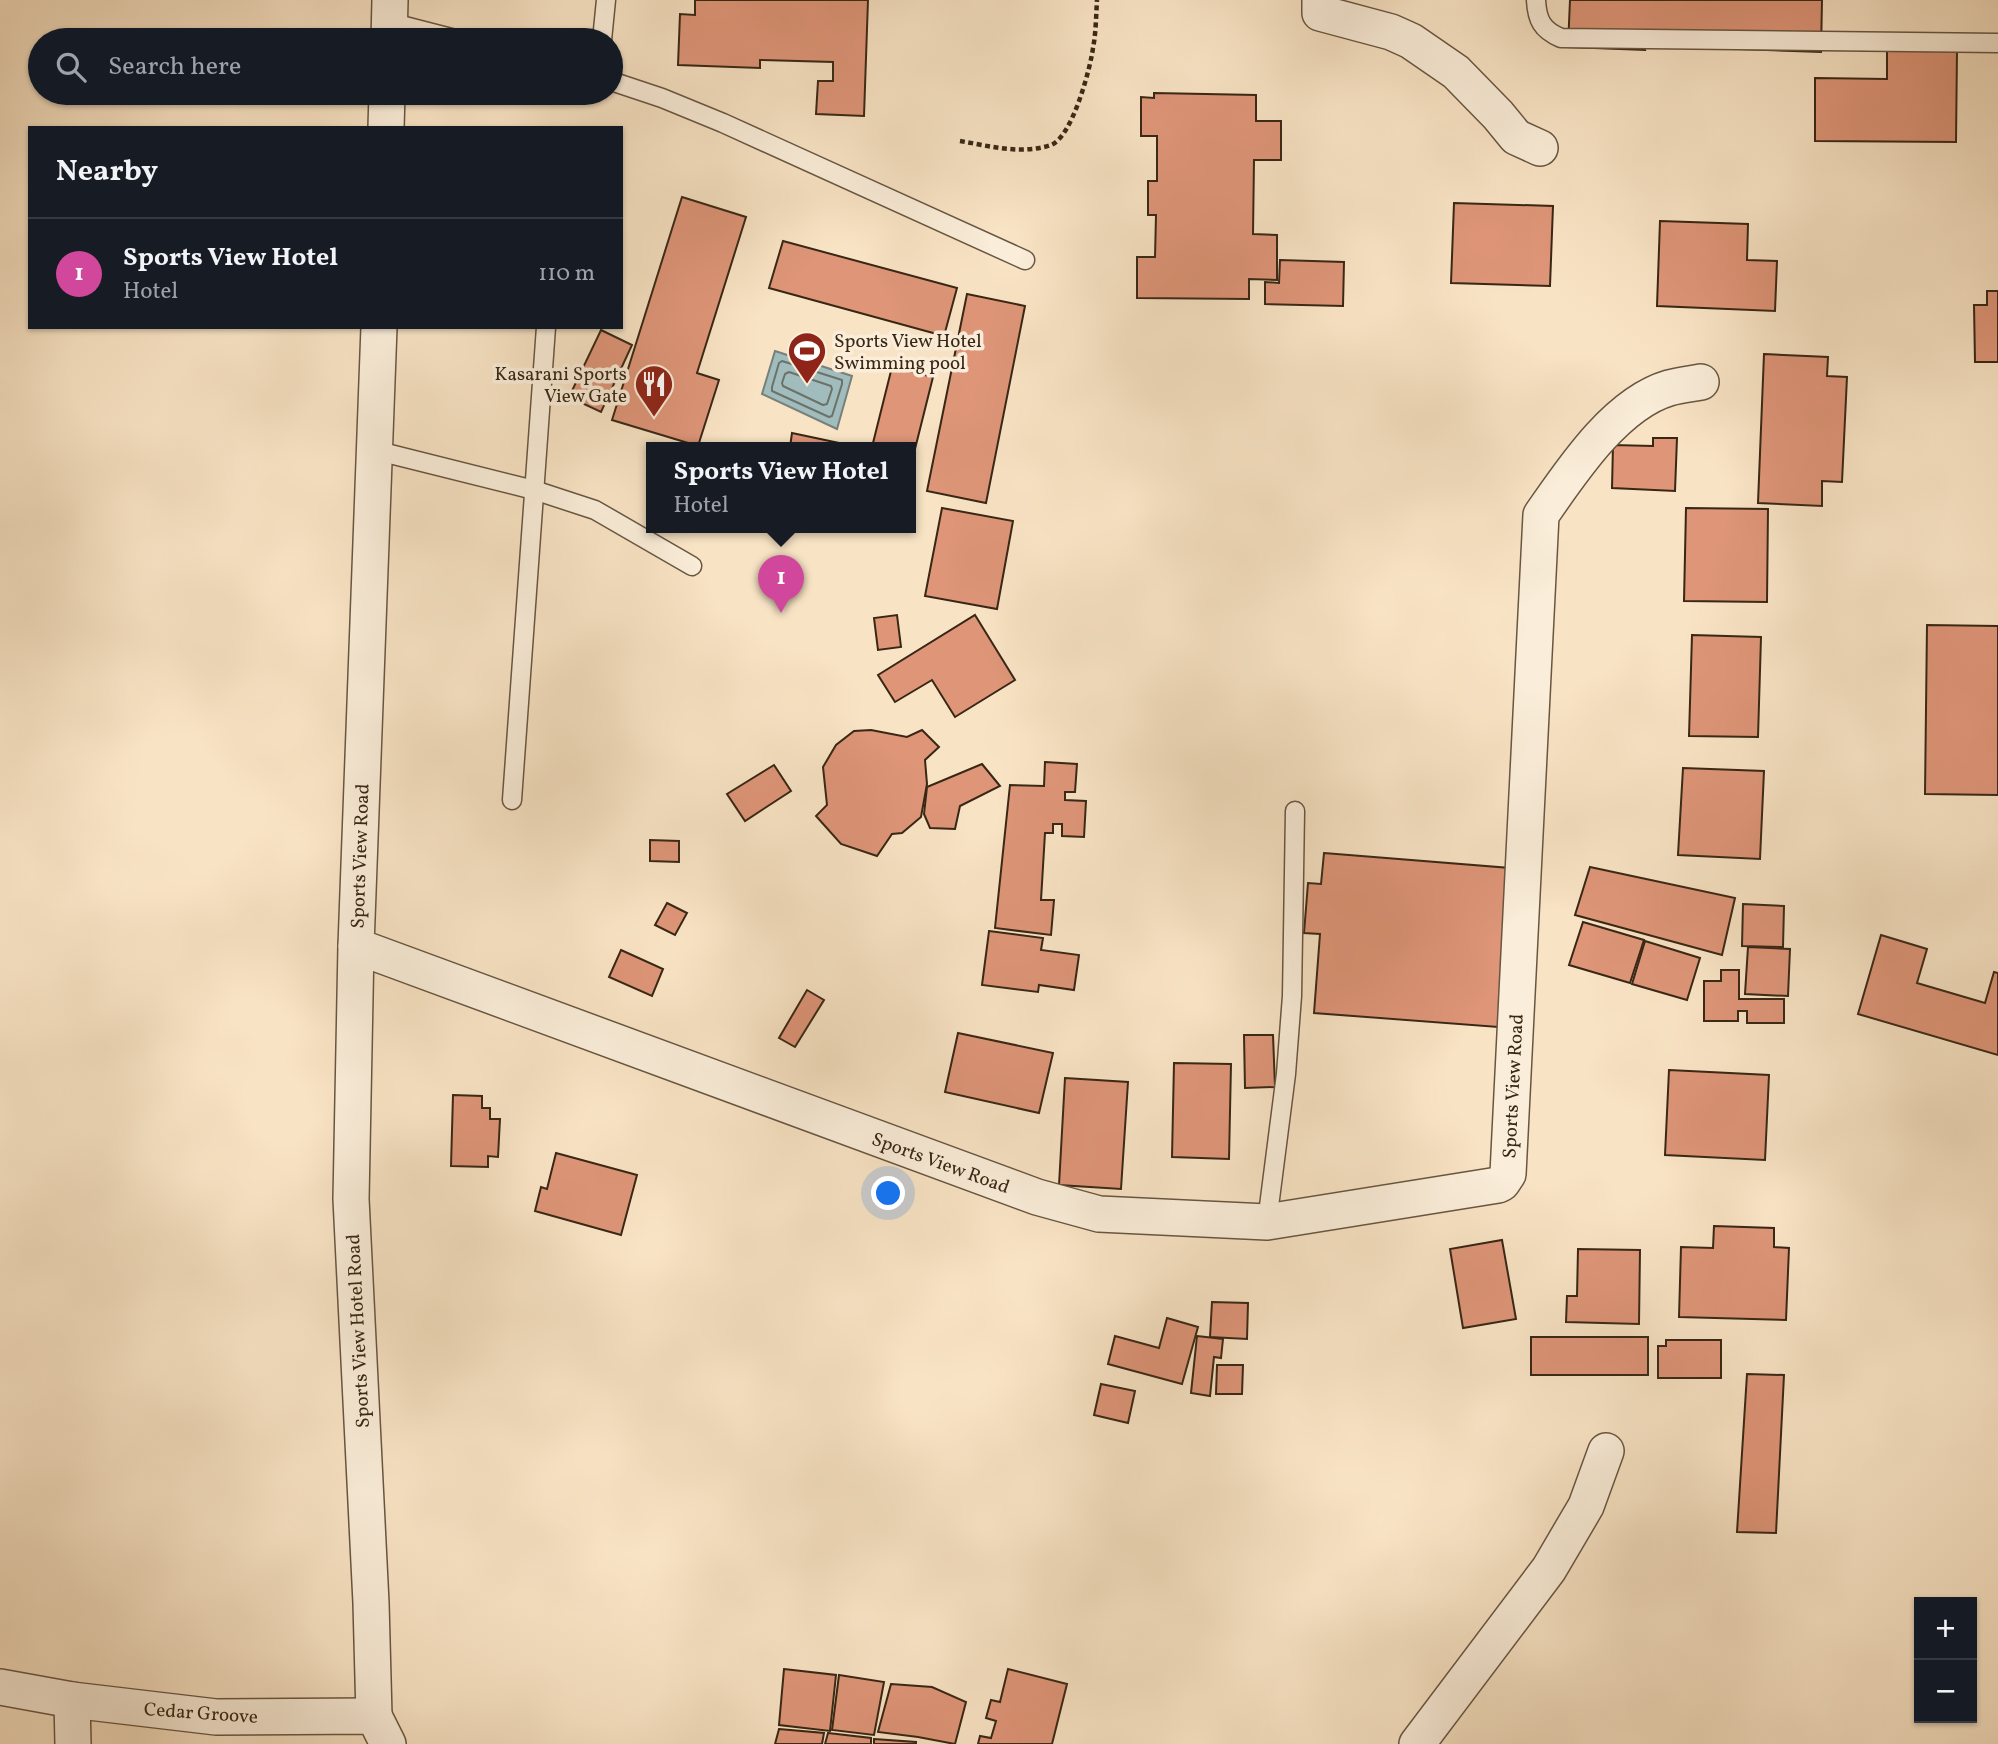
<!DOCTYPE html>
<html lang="en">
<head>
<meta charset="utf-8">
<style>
	body { margin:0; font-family:Vollkorn,serif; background:#20242c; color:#f1f3f6 }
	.controls { position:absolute; right:21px; bottom:21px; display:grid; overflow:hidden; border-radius:0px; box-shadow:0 2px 5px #0004 }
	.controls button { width:63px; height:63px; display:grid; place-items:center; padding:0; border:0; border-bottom:2px solid #363941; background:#171b24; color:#f1f3f6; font:35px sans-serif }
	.you { position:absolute; left:889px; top:1194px; width:24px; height:24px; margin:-18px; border:5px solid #fff; border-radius:50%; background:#1a73e8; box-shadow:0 0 0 10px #1a73e833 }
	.badge { display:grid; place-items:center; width:46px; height:46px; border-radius:50%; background:#db2777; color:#fff; font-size:23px; font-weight:700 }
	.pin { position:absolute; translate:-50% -58px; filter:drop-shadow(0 2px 4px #0008) }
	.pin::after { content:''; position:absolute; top:37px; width:24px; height:21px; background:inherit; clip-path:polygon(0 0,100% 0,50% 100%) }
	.popup { position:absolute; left:646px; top:442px; width:270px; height:91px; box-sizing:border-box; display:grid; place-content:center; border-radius:0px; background:#171b24; filter:drop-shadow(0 2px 5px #0005); font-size:23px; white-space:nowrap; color:#9ea1a6 }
	.popup b { font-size:26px; color:#f1f3f6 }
	.popup::after { content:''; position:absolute; left:50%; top:100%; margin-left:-14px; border:14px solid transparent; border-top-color:#171b24 }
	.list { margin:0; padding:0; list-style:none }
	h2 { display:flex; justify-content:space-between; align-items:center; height:91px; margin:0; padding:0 28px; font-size:30px }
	h2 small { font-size:23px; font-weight:400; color:#9ea1a6 }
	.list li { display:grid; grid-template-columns:46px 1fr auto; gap:21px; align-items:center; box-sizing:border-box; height:112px; padding:0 28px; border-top:2px solid #363941 }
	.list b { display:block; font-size:26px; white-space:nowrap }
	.list p { margin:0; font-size:23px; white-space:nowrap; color:#9ea1a6 }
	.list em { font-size:23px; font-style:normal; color:#9ea1a6 }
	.icon { flex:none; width:38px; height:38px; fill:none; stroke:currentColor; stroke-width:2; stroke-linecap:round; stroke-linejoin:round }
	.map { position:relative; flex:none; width:1998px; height:1744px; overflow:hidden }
	.search { position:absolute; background:#171b24; box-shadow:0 2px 5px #0004; left:28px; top:28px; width:595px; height:77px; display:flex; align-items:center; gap:18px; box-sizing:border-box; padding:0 24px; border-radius:38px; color:#9ea1a6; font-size:26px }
	.panel { position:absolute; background:#171b24; box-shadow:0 2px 5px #0004; left:28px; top:126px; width:595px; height:203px; border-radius:0px }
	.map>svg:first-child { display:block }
	.water { fill:#a1bcbd; stroke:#77807a; stroke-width:2 }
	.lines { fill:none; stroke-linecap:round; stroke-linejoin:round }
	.shore { stroke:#6c7269; stroke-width:2 }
	.building { fill:#de9578; stroke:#382715; stroke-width:2 }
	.lane-casing { stroke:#685641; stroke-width:21 }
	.street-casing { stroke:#685641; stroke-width:38 }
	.path { stroke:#382715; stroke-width:4.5; stroke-dasharray:5 3.5; stroke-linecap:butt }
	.lane { stroke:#faedd9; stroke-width:18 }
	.street { stroke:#faedd9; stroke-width:35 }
	.labels { text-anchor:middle; stroke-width:7; stroke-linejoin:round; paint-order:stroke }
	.poi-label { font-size:19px; fill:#382715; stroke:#faedd9; text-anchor:start }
	.street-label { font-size:19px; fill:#382715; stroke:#faedd9 }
</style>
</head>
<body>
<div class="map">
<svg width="1998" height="1744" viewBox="0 0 1998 1744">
	<rect width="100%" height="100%" fill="#f8e3c4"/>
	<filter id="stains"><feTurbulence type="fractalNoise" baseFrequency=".00286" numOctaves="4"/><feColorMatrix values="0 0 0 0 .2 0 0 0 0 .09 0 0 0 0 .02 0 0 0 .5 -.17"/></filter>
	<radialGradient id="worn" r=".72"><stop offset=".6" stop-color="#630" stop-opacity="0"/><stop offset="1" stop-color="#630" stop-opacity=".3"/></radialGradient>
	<polygon class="water" points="775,351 852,376 837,429 762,394"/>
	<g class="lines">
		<g class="shore">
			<polygon points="782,361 842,380 842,384 832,416 829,417 772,391 772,387 779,363"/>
			<polygon points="789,372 831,386 832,389 827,404 823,405 783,386 782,383 785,374"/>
		</g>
	</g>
	<g class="building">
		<polygon points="695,0 868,0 864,116 816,114 818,81 833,81 833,62 760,60 760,68 678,65 680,14 695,15"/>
		<polygon points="1570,0 1822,0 1821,52 1685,47 1641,38 1645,50 1568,47"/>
		<polygon points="1887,50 1957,51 1956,142 1815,141 1815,78 1887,79"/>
		<polygon points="1154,93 1256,95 1256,121 1281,121 1281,160 1254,160 1253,234 1277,235 1277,280 1249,279 1249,299 1137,298 1137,257 1155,257 1156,215 1148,215 1148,181 1157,181 1157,136 1141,136 1141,97 1154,98"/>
		<polygon points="682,197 746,217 697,373 719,380 698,446 612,420"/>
		<polygon points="1454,203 1553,206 1550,286 1451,283"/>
		<polygon points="1660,221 1748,224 1747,260 1777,261 1775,311 1657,306"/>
		<polygon points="783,241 957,288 944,336 769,288"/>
		<polygon points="1280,260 1344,262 1343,306 1265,304 1265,282 1279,283"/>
		<polygon points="1987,291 1998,291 1998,362 1975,362 1974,305 1987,305"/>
		<polygon points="967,294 1025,306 986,503 927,491"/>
		<polygon points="601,330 632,345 601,412 569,397"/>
		<polygon points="1764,354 1828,357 1827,376 1847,377 1842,482 1822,481 1822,506 1758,503"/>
		<polygon points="892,367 933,377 910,469 910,447 872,447"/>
		<polygon points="792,433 858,447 790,447"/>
		<polygon points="1653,438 1677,438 1675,491 1612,488 1613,445 1653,446"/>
		<polygon points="942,508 1013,521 997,609 925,596"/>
		<polygon points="1686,508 1768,509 1767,602 1684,601"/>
		<polygon points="897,615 901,647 878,650 874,618"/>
		<polygon points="975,615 1015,680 955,717 932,680 895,702 878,675"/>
		<polygon points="1927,625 1998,626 1998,795 1925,794"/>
		<polygon points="1692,635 1761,637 1758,737 1689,736"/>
		<polygon points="871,730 907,737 922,730 939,747 925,760 927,784 921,817 902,833 892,834 877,856 841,844 816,816 827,805 823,767 836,745 854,731"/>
		<polygon points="1045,762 1077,764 1075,792 1065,792 1065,800 1086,801 1084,837 1062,836 1062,824 1053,824 1053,833 1045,833 1041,900 1054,900 1051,935 995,928 1010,785 1044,786"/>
		<polygon points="982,764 1000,786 960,806 955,829 930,828 924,814 927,787"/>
		<polygon points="774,765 791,791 745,821 727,794"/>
		<polygon points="1683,768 1764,771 1760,859 1678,855"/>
		<polygon points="650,840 679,841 679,862 650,861"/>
		<polygon points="1324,853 1510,868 1498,1027 1314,1013 1320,934 1304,933 1308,883 1321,884"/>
		<polygon points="1590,867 1735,898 1722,955 1575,915"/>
		<polygon points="667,903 687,913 675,935 655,925"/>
		<polygon points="1743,904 1784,906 1783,947 1742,946"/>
		<polygon points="1583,922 1644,940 1630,983 1569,965"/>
		<polygon points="989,931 1043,938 1041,950 1079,955 1074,990 1039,985 1038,992 982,985"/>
		<polygon points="1881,935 1927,949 1917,983 1985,1003 1994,972 1998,973 1998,1055 1858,1014"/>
		<polygon points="1645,941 1700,958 1687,1000 1632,984"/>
		<polygon points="1748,947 1790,949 1788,996 1745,994"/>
		<polygon points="621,950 663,969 652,996 609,977"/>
		<polygon points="1721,970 1739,970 1739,999 1784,999 1784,1023 1747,1023 1747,1011 1738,1011 1738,1021 1704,1021 1704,981 1721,981"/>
		<polygon points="807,990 824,1000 795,1047 779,1038"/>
		<polygon points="958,1033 1053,1053 1039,1113 945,1092"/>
		<polygon points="1244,1035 1273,1035 1275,1087 1245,1088"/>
		<polygon points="1174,1063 1231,1064 1229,1159 1172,1157"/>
		<polygon points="1669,1070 1769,1075 1765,1160 1665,1155"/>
		<polygon points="1065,1078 1128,1082 1121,1189 1059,1185"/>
		<polygon points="453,1095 482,1096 482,1108 490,1108 490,1119 500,1119 498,1157 488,1156 488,1167 451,1166"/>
		<polygon points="556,1153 637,1175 621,1235 535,1211 541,1187 547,1189"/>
		<polygon points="1714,1226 1774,1228 1774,1247 1789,1248 1786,1320 1679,1317 1681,1247 1713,1248"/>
		<polygon points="1502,1240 1516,1319 1463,1328 1450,1249"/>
		<polygon points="1578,1249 1640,1250 1639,1324 1566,1322 1567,1296 1577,1296"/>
		<polygon points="1212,1302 1248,1303 1247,1339 1210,1337"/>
		<polygon points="1167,1318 1198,1327 1182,1384 1108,1364 1115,1336 1159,1348"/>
		<polygon points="1197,1336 1223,1339 1221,1358 1214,1357 1210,1396 1191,1393"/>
		<rect x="1531" y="1337" width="117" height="38"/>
		<polygon points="1666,1340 1721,1340 1721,1378 1658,1378 1658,1346 1666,1346"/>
		<polygon points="1217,1365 1243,1365 1242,1394 1216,1394"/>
		<polygon points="1747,1374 1784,1375 1776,1533 1737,1532"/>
		<polygon points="1101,1384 1135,1391 1128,1423 1094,1415"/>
		<polygon points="784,1669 836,1675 830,1731 779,1725"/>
		<polygon points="1008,1669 1067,1684 1052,1744 978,1744 980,1736 991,1738 996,1721 986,1718 991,1700 1000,1702"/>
		<polygon points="839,1675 884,1682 874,1735 832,1730"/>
		<polygon points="891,1684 932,1687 966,1702 955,1744 918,1737 878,1732"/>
		<polygon points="779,1729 824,1733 822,1744 775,1744"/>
		<polygon points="828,1733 871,1738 871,1744 825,1744"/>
		<polygon points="874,1739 916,1742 916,1744 874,1744"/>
	</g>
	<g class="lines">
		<g class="lane-casing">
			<g id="lane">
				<path d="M 1536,0 C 1537,20 1542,30 1561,38 L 1998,43"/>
				<polyline points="389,22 459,40"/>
				<polyline points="602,40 606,0"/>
				<polyline points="611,81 662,98 723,123 1025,260"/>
				<polyline points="374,450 534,490 595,510 692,566"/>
				<polyline points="512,800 546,327"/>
				<polyline points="1267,1222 1286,1074 1292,996 1295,811"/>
			</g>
		</g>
		<g class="street-casing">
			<g id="street">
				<polyline points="1320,0 1320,13 1391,32 1411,41 1456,72 1498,115 1516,137 1540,148"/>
				<polyline points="389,40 390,0"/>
				<polyline points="386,128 387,93"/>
				<path d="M 379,327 L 356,946 L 1037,1197 L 1099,1214 L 1267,1222 L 1498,1185 L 1502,1183 L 1508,1174 L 1541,515 C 1571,472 1615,404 1669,388 C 1679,385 1690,384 1701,382"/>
				<polyline points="356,946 351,1199 371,1603 374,1716"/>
				<polyline points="0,1687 72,1700 216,1717 374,1716 388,1744"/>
				<polyline points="72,1700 73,1744"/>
				<polyline points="1417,1744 1549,1569 1586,1506 1606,1451"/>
			</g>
		</g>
		<path class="path" d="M 960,141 C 989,146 1022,155 1051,145 C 1072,137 1090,70 1093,48 C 1096,33 1096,16 1097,0"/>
		<use href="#lane" class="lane"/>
		<use href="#street" class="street"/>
	</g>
	<defs>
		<g id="stadium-pin" transform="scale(2.0125)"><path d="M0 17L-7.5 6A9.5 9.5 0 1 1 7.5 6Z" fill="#8f2418" stroke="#faedd9"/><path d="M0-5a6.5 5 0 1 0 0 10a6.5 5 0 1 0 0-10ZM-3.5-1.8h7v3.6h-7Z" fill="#fff"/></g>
		<g id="restaurant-pin" transform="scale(2.0125)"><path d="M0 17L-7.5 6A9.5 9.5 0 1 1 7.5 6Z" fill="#8f2418" stroke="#faedd9"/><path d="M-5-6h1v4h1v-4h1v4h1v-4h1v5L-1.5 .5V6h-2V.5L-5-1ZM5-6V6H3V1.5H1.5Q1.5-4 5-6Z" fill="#fff"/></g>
	</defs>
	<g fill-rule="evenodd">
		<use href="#stadium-pin" x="807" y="351"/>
		<use href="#restaurant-pin" x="654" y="384"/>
	</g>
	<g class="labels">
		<g class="poi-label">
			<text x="834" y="347">Sports View Hotel<tspan x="834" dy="22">Swimming pool</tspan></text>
			<text x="627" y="380" text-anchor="end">Kasarani Sports<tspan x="627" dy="22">View Gate</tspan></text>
		</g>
		<g class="street-label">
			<text transform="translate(359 856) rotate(-88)" y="7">Sports View Road</text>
			<text transform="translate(1512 1086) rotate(-87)" y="7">Sports View Road</text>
			<text transform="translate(941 1162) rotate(20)" y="7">Sports View Road</text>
			<text transform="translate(357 1331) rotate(-93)" y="7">Sports View Hotel Road</text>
			<text transform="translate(201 1712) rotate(4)" y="7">Cedar Groove</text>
		</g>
	</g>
	<rect width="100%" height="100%" filter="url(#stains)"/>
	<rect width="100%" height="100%" fill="url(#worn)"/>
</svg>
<div class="controls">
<button>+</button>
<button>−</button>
</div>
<div class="you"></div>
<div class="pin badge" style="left:781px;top:613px;background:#d1479c">1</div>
<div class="popup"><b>Sports View Hotel</b>Hotel</div>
<div class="search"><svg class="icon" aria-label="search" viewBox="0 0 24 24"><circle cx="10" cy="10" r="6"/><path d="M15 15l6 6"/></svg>Search here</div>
<section class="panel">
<h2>Nearby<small></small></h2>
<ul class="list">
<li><span class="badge" style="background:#d1479c">1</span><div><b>Sports View Hotel</b><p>Hotel</p></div><em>110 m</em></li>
</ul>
</section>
</div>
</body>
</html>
